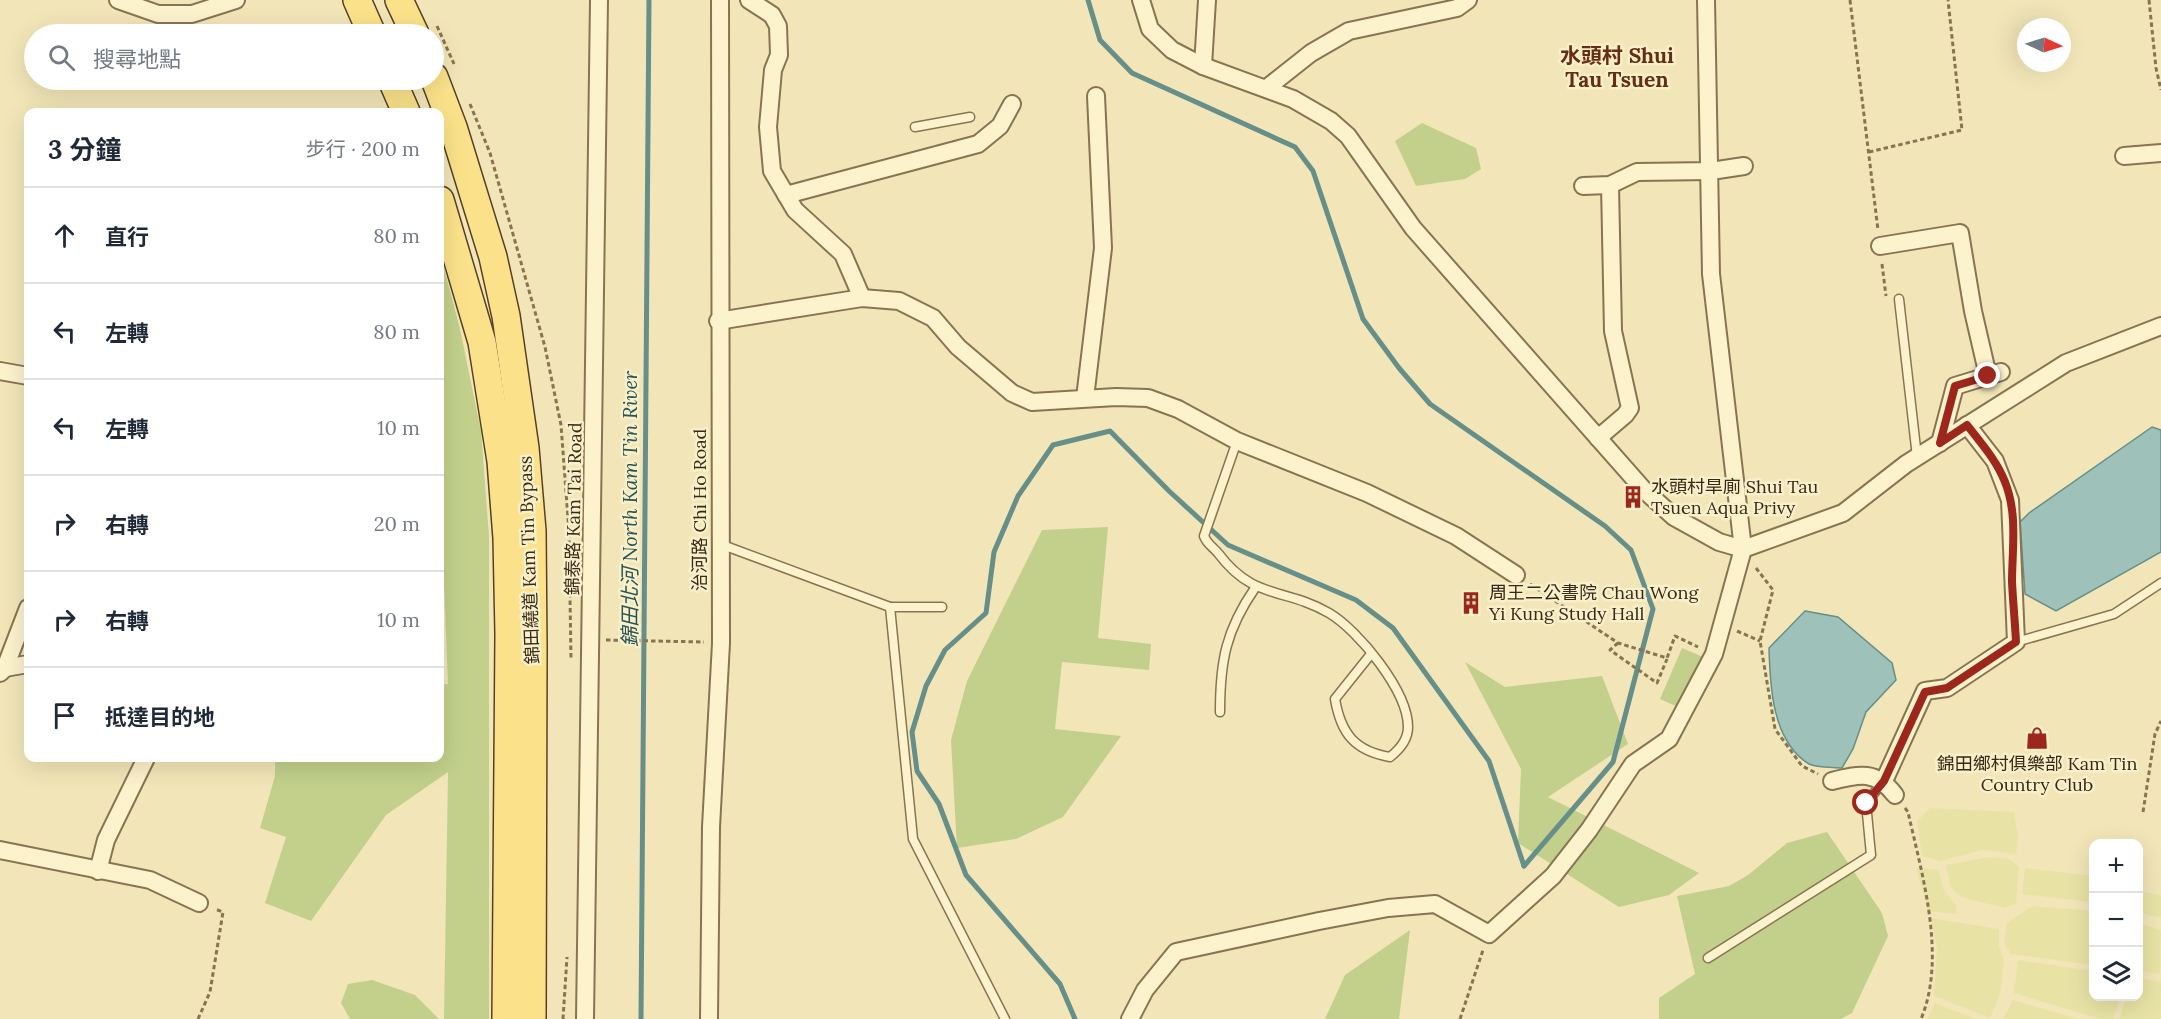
<!DOCTYPE html>
<html lang="zh-TW">
<head>
<meta charset="utf-8">
<style>
	body { margin:0; font-family:Lora,"Noto Sans TC",serif; background:#f2f2f3; color:#1f2937 }
	.controls { position:absolute; right:18px; bottom:18px; display:grid; overflow:hidden; border-radius:12px; box-shadow:0 6px 24px #0002 }
	.controls button { width:54px; height:54px; display:grid; place-items:center; padding:0; border:0; border-bottom:2px solid #e0e1e3; background:#fff; color:#1f2937; font:30px sans-serif }
	.compass { position:absolute; left:2017px; top:18px; width:54px; height:54px; border-radius:50%; background:#fff; box-shadow:0 6px 24px #0002; rotate:94deg }
	.stop { position:absolute; width:18px; height:18px; margin:-14px; border:4px solid #9d271c; border-radius:50%; background:#fff }
	.stop.end { background:#9d271c; border-color:#fff; box-shadow:0 2px 6px #0008 }
	.list { margin:0; padding:0; list-style:none }
	h2 { display:flex; justify-content:space-between; align-items:center; height:78px; margin:0; padding:0 24px; font-size:26px }
	h2 small { font-size:20px; font-weight:400; color:#747a83 }
	.list li { display:grid; grid-template-columns:39px 1fr auto; gap:18px; align-items:center; box-sizing:border-box; height:96px; padding:0 24px; border-top:2px solid #e0e1e3 }
	.list b { display:block; font-size:22px; white-space:nowrap }
	.list em { font-size:20px; font-style:normal; color:#747a83 }
	.icon { flex:none; width:33px; height:33px; fill:none; stroke:currentColor; stroke-width:2; stroke-linecap:round; stroke-linejoin:round }
	.map { position:relative; flex:none; width:2161px; height:1019px; overflow:hidden }
	.search { position:absolute; background:#fff; box-shadow:0 6px 24px #0002; left:24px; top:24px; width:420px; height:66px; display:flex; align-items:center; gap:15px; box-sizing:border-box; padding:0 21px; border-radius:33px; color:#747a83; font-size:22px }
	.panel { position:absolute; background:#fff; box-shadow:0 6px 24px #0002; left:24px; top:108px; width:420px; height:654px; border-radius:12px }
	.map>svg:first-child { display:block }
	.farmland { fill:#e8e3a5 }
	.green { fill:#c2d08c }
	.water { fill:#9ec1ba; stroke:#658f88; stroke-width:1.5 }
	.lines { fill:none; stroke-linecap:round; stroke-linejoin:round }
	.stream { stroke:#658f88; stroke-width:5 }
	.service-casing { stroke:#897452; stroke-width:11 }
	.minor-casing { stroke:#897452; stroke-width:20 }
	.primary-casing { stroke:#564127; stroke-width:30 }
	.path { stroke:#897452; stroke-width:3; stroke-dasharray:4.5 3; stroke-linecap:butt }
	.service { stroke:#fcf2cc; stroke-width:8 }
	.minor { stroke:#fcf2cc; stroke-width:16 }
	.primary { stroke:#fbe28a; stroke-width:27 }
	.route { stroke:#9d271c; stroke-width:8 }
	.labels { text-anchor:middle; stroke-width:5; stroke-linejoin:round; paint-order:stroke }
	.poi-label { font-size:18px; fill:#362a19; stroke:#f9efc8; text-anchor:start }
	.street-label { font-size:18px; fill:#362a19; stroke:#f9efc8 }
	.water-label { font-size:20px; font-style:italic; fill:#265658; stroke:#f9efc8 }
	.quarter-label { font-size:21px; font-weight:bold; fill:#672d14; stroke:#f9efc8 }
</style>
</head>
<body>
<div class="map">
<svg width="2161" height="1019" viewBox="0 0 2161 1019">
	<rect width="100%" height="100%" fill="#f2e6b8"/>
	<g class="farmland">
		<polygon points="1930,808 2014,812 2018,837 2016,854 1983,850 1940,861 1922,856 1917,821"/>
		<polygon points="1989,857 2009,859 2019,867 2016,904 2004,908 1964,898 1957,894 1950,885 1946,865"/>
		<polygon points="1916,868 1939,870 1943,889 1956,906 1956,914 1928,911"/>
		<polygon points="2025,868 2093,876 2090,902 2022,894"/>
		<polygon points="2138,891 2161,895 2161,918 2139,913"/>
		<polygon points="2032,906 2093,911 2093,965 2011,954 2004,943 2007,923"/>
		<polygon points="1931,918 1999,929 1999,946 2004,962 2000,994 1990,1018 1934,996 1937,949"/>
		<polygon points="2138,923 2161,930 2160,974 2139,971"/>
		<polygon points="2018,960 2093,971 2094,996 2120,997 2113,1019 2100,1019 2014,993"/>
		<polygon points="2139,978 2161,982 2161,1019 2120,1019 2126,997 2138,996"/>
		<polygon points="2013,1000 2078,1019 2003,1019"/>
		<polygon points="1935,1003 1975,1019 1928,1019"/>
	</g>
	<g class="green">
		<polygon points="1422,123 1476,148 1481,169 1465,179 1416,186 1395,141"/>
		<polygon points="440,253 460,329 481,431 489,536 489,1019 444,1019 448,772 386,815 311,921 265,903 286,837 260,828 275,776 275,758 440,758 440,685 448,684 440,482"/>
		<polygon points="1108,527 1098,638 1151,644 1149,670 1062,662 1055,729 1121,736 1063,817 1016,839 957,848 951,740 967,681 1042,530"/>
		<polygon points="1682,648 1703,657 1680,708 1660,699"/>
		<polygon points="1465,662 1505,687 1602,676 1628,744 1548,797 1699,873 1669,895 1619,907 1518,843 1521,769"/>
		<polygon points="1827,832 1882,913 1888,936 1852,1013 1841,1019 1659,1019 1659,998 1695,974 1677,896 1729,886 1748,875 1787,843"/>
		<polygon points="1410,930 1399,1019 1325,1019 1345,975"/>
		<polygon points="372,980 415,995 439,1019 350,1019 341,1003 348,984"/>
	</g>
	<g class="water">
		<polygon points="2152,427 2161,430 2161,552 2056,611 2025,594 2020,522 2029,513"/>
		<path d="M 1805,611 L 1838,617 L 1892,663 L 1896,680 L 1866,712 L 1853,749 L 1842,768 C 1833,767 1817,768 1809,764 C 1772,741 1770,686 1769,648 Z"/>
	</g>
	<g class="lines">
		<g class="stream">
			<polyline points="1088,0 1100,40 1132,73 1295,147 1313,171 1363,319 1399,368 1430,404 1605,526 1631,550 1653,609 1613,762 1524,866"/>
			<polyline points="641,1019 649,0"/>
			<polyline points="1075,1019 1060,984 966,875 939,804 917,771 912,732 926,686 945,650 986,613 994,552 1018,496 1053,445 1110,431 1169,491 1228,545 1356,600 1393,628 1489,761 1524,866"/>
		</g>
		<g class="service-casing">
			<g id="service">
				<polyline points="915,127 970,117"/>
				<polyline points="1899,299 1917,457"/>
				<path d="M 1237,441 L 1204,536 C 1207,544 1212,546 1218,553 C 1254,601 1284,587 1329,613 C 1358,630 1408,691 1408,727 C 1408,740 1399,750 1390,757 C 1355,751 1341,734 1335,699 L 1371,654"/>
				<polyline points="720,544 890,607 942,607"/>
				<polyline points="890,607 913,839 1005,1019"/>
				<polyline points="2016,642 2114,614 2161,583"/>
				<path d="M 1220,712 C 1220,661 1226,630 1255,588"/>
				<polyline points="1708,958 1871,855 1866,803 1884,781"/>
			</g>
		</g>
		<g class="minor-casing">
			<g id="minor">
				<polyline points="118,0 158,14 192,14 236,0"/>
				<polyline points="749,0 772,15 778,26 779,55 773,70 768,127 772,171 795,210 843,254 862,298"/>
				<polyline points="1141,0 1150,29 1172,50 1203,66 1293,99 1331,121 1348,136 1413,228 1644,490 1674,517 1719,542 1743,549 1843,513 1906,464 2066,363 2161,326"/>
				<polyline points="1203,66 1207,0"/>
				<polyline points="1268,87 1311,53 1349,31 1457,8 1468,0"/>
				<polyline points="2124,156 2161,153"/>
				<polyline points="1583,186 1610,185 1637,172 1711,171 1744,166"/>
				<polyline points="786,195 978,144 1000,126 1012,104"/>
				<polyline points="1880,246 1960,233 1973,311 1988,376"/>
				<polyline points="718,321 862,298 899,301 933,318 958,347 1012,393 1032,402 1116,397 1148,398 1178,409 1237,441 1367,493 1456,536 1516,575"/>
				<polyline points="0,371 28,376"/>
				<polyline points="1085,398 1103,248 1096,96"/>
				<polyline points="1598,438 1625,415 1630,408 1613,331 1610,185"/>
				<polyline points="1940,443 1955,386 2001,372"/>
				<polyline points="5,668 28,664"/>
				<polyline points="0,673 5,668 28,608"/>
				<path d="M 1832,781 C 1860,774 1876,770 1895,795"/>
				<polyline points="1884,781 1925,691 1947,688 2016,642 2010,500 1995,461 1967,425"/>
				<polyline points="0,850 150,880 199,903"/>
				<polyline points="98,871 106,840 146,758"/>
				<polyline points="585,1019 599,0"/>
				<polyline points="709,1019 711,827 721,643 720,0"/>
				<polyline points="1130,1019 1145,990 1176,952 1319,921 1388,908 1435,904 1489,934 1553,876 1589,830 1633,764 1669,739 1714,654 1743,549 1711,274 1706,0"/>
			</g>
		</g>
		<g class="primary-casing">
			<g id="primary">
				<polyline points="357,0 372,34"/>
				<polyline points="399,0 415,34"/>
				<polyline points="434,77 453,127 493,257 506,316 525,448 532,531 533,647 532,1019"/>
				<polyline points="392,80 406,112"/>
				<polyline points="440,200 482,342 501,461 507,538 509,634 506,1019"/>
			</g>
		</g>
		<g class="path">
			<polyline points="1850,0 1878,230"/>
			<polyline points="2149,0 2156,68 2161,90"/>
			<polyline points="437,26 454,64"/>
			<polyline points="470,104 490,153 545,347 561,425 569,532 571,660"/>
			<polyline points="1869,152 1962,130 1948,0"/>
			<polyline points="1882,264 1886,296"/>
			<polyline points="1756,568 1773,590 1760,641 1775,729 1802,766 1818,774"/>
			<polyline points="1530,584 1618,643 1667,658 1675,636 1698,647"/>
			<polyline points="1737,631 1760,641"/>
			<polyline points="606,640 704,642"/>
			<polyline points="1618,643 1610,650 1657,683 1667,659"/>
			<path d="M 1905,808 L 1908,812 C 1922,875 1947,957 1921,1019"/>
			<polyline points="2143,812 2155,734 2161,721"/>
			<polyline points="198,1019 210,992 223,912 215,909"/>
			<polyline points="563,1019 567,957"/>
			<polyline points="1460,1019 1483,950"/>
		</g>
		<use href="#service" class="service"/>
		<use href="#minor" class="minor"/>
		<use href="#primary" class="primary"/>
	</g>
	<g class="lines">
		<path class="route" d="M 1866,803 L 1884,781 L 1925,692 L 1947,688 L 2016,642 C 2015,622 2013,602 2012,582 C 2012,550 2018,514 2005,482 C 1997,461 1981,443 1967,425 L 1940,443 L 1955,386 L 1988,376"/>
	</g>
	<defs>
		<g id="building-bare" transform="scale(1.8)"><path d="M-4-6H4V6H1V3H-1V6H-4ZM-2.5-4.3h1.7v1.8h-1.7ZM.8-4.3h1.7v1.8H.8ZM-2.5-1h1.7V.8h-1.7ZM.8-1h1.7V.8H.8Z" fill="#9d271c" stroke="#f9efc8" stroke-width="2.5" paint-order="stroke"/></g>
		<g id="shop-bare" transform="scale(1.8)"><path d="M-5-2.5h2.3a2.7 3.5 0 0 1 5.4 0H5L5.5 6h-11ZM-1.5-2.5h3a1.5 2.3 0 0 0-3 0Z" fill="#9d271c" stroke="#f9efc8" stroke-width="2.5" paint-order="stroke"/></g>
	</defs>
	<g fill-rule="evenodd">
		<use href="#building-bare" x="1633" y="497"/>
		<use href="#building-bare" x="1471" y="603"/>
		<use href="#shop-bare" x="2037" y="738"/>
	</g>
	<g class="labels">
		<g class="poi-label">
			<text x="1651" y="493">水頭村旱廁 Shui Tau<tspan x="1651" dy="21">Tsuen Aqua Privy</tspan></text>
			<text x="1489" y="599">周王二公書院 Chau Wong<tspan x="1489" dy="21">Yi Kung Study Hall</tspan></text>
			<text x="2037" y="770" text-anchor="middle">錦田鄉村俱樂部 Kam Tin<tspan x="2037" dy="21">Country Club</tspan></text>
		</g>
		<g class="street-label">
			<text transform="translate(574 509) rotate(-89)" y="6">錦泰路 Kam Tai Road</text>
			<text transform="translate(700 510) rotate(-90)" y="6">治河路 Chi Ho Road</text>
			<text transform="translate(529 560) rotate(-92)" y="6">錦田繞道 Kam Tin Bypass</text>
		</g>
		<g class="water-label">
			<text transform="translate(630 509) rotate(-90)" y="7">錦田北河 North Kam Tin River</text>
		</g>
		<g class="quarter-label">
			<text x="1617" y="63">水頭村 Shui<tspan x="1617" dy="24">Tau Tsuen</tspan></text>
		</g>
	</g>
</svg>
<div class="controls">
<button>+</button>
<button>−</button>
<button><svg class="icon" aria-label="layers" viewBox="0 0 24 24"><path d="M12 4l9 5-9 5-9-5zM3 14l9 5 9-5"/></svg></button>
</div>
<svg class="compass" viewBox="-18 -18 36 36"><path d="M0-13l5 13h-10z" fill="#e53935"/><path d="M0 13l5-13h-10z" fill="#747a83"/></svg>
<div class="stop" style="left:1866px;top:803px"></div>
<div class="stop end" style="left:1988px;top:376px"></div>
<div class="search"><svg class="icon" aria-label="search" viewBox="0 0 24 24"><circle cx="10" cy="10" r="6"/><path d="M15 15l6 6"/></svg>搜尋地點</div>
<section class="panel">
<h2>3 分鐘<small>步行 · 200 m</small></h2>
<ul class="list">
<li><svg class="icon" aria-label="ahead" viewBox="0 0 24 24"><path d="M12 20V5M6 11l6-6 6 6"/></svg><div><b>直行</b></div><em>80 m</em></li>
<li><svg class="icon" aria-label="left" viewBox="0 0 24 24"><path d="M17 20v-9H6M10 6l-5 5 5 5"/></svg><div><b>左轉</b></div><em>80 m</em></li>
<li><svg class="icon" aria-label="left" viewBox="0 0 24 24"><path d="M17 20v-9H6M10 6l-5 5 5 5"/></svg><div><b>左轉</b></div><em>10 m</em></li>
<li><svg class="icon" aria-label="right" viewBox="0 0 24 24"><path d="M7 20v-9h11M14 6l5 5-5 5"/></svg><div><b>右轉</b></div><em>20 m</em></li>
<li><svg class="icon" aria-label="right" viewBox="0 0 24 24"><path d="M7 20v-9h11M14 6l5 5-5 5"/></svg><div><b>右轉</b></div><em>10 m</em></li>
<li><svg class="icon" aria-label="arrive" viewBox="0 0 24 24"><path d="M6 21V4h12l-3 4 3 4H6"/></svg><div><b>抵達目的地</b></div></li>
</ul>
</section>
</div>
</body>
</html>
